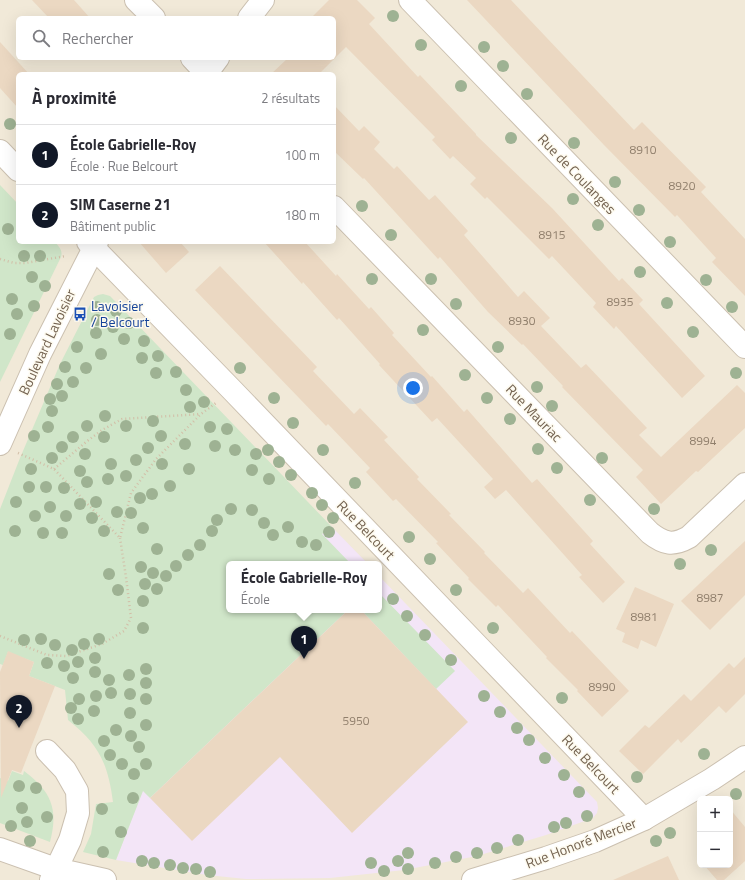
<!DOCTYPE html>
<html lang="fr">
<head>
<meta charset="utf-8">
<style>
	body { margin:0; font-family:"Titillium Web",sans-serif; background:#f7f7f7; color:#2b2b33 }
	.controls { position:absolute; right:12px; bottom:12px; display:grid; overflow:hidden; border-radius:6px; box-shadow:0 4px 16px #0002 }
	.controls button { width:36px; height:36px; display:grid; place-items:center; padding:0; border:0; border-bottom:1px solid #e1e1e2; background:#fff; color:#2b2b33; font:20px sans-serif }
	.you { position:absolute; left:413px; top:388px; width:14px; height:14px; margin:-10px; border:3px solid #fff; border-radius:50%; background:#1a73e8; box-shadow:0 0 0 6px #1a73e833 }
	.badge { display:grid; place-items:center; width:26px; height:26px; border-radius:50%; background:#111827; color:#fff; font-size:13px; font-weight:700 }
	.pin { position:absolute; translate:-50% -33px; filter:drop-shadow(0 1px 2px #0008) }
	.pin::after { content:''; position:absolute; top:21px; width:14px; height:12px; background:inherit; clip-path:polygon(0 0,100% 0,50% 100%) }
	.popup { position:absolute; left:226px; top:561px; width:156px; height:52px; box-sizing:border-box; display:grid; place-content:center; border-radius:6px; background:#fff; filter:drop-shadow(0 1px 3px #0005); font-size:13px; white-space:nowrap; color:#7c7c81 }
	.popup b { font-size:15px; color:#2b2b33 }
	.popup::after { content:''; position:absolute; left:50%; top:100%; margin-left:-8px; border:8px solid transparent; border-top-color:#fff }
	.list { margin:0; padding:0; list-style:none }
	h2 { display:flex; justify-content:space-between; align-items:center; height:52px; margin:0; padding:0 16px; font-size:17px }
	h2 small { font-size:13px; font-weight:400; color:#7c7c81 }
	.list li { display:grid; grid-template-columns:26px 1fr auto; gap:12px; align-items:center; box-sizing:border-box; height:60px; padding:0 16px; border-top:1px solid #e1e1e2 }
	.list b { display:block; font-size:15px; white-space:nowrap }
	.list p { margin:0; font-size:13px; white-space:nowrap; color:#7c7c81 }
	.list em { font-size:13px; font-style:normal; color:#7c7c81 }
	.icon { flex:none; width:22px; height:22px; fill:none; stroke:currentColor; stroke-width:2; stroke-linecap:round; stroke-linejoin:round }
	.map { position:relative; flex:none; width:745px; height:880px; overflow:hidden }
	.search { position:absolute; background:#fff; box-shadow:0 4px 16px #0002; left:16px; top:16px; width:320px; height:44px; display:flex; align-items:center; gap:10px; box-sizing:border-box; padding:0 14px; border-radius:6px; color:#7c7c81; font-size:15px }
	.panel { position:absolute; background:#fff; box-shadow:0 4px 16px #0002; left:16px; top:72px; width:320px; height:172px; border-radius:6px }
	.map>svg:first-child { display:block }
	.residential { fill:#f1e9d8; fill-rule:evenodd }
	.education { fill:#f3e5f7 }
	.green { fill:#d0e6c9 }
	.building { fill:#ebd8c2 }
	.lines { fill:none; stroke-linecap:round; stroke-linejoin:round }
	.minor-casing { stroke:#cbc0b0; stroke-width:24 }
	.path { stroke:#d2bea7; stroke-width:2.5; stroke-dasharray:1 3; stroke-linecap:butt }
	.minor { stroke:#fff; stroke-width:22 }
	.tree { fill:#9eb293 }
	.labels { text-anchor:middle; stroke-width:3; stroke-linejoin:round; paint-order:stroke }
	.number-label { font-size:12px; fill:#907f6c }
	.street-label { font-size:14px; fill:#72614f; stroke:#fdfaef }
	.transit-label { font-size:14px; fill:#164399; stroke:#fdfaef; text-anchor:start }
</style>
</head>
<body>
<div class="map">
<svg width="745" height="880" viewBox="0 0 745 880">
	<rect width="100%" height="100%" fill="#faf6e9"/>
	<path class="residential" d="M 0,0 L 745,0 L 745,880 L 0,880 ZM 18,18 L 334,18 L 334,58 L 18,58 ZM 18,74 L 334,74 L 334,242 L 18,242 ZM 229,564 L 379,564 L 379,610 L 229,610 ZM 700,799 L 730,799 L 730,865 L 700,865 Z"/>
	<g class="education">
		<polygon points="331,526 368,564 291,564 322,534"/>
		<polygon points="229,564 229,610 379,610 379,576 597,802 598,808 597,813 593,818 546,835 477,856 404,870 330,878 246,879 207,875 116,860"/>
	</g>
	<g class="green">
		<path d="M 0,185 L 18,204 L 18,242 L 55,242 C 59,247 63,250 61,257 L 0,382 Z"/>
		<path d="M 103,294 L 110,296 L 331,526 L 322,534 L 351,564 L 229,564 L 229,610 L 348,610 L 150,798 L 143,791 L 116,860 L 83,852 L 91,834 L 96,804 L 113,802 C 108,764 99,744 68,720 L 65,690 L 29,676 L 34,662 L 8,652 L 3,665 L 0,664 L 0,509 L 20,458 L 60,364 L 94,297 L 98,295 Z"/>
		<polygon points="379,593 455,671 436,689 361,610 379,610"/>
		<path d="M 12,771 L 23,775 L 24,771 C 51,791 59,809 50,842 L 0,823 L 0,778 L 8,781 Z"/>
	</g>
	<g class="building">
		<polygon points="32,0 74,0 90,18 49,18"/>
		<polygon points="329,0 357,0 375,18 369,24 418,77 420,75 458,115 476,134 476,135 552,208 619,281 622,278 643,300 639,304 705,376 682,398 616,326 614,329 593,307 596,303 552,256 549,259 487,197 485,199 470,184 476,178 453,156 450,159 432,140 435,137 346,47 319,74 271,74 288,58 334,58 334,18 311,18"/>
		<polygon points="467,0 511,0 634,130 642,122 706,187 701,192 745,239 745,296 712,262 716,258 677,215 675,217 604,145"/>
		<polygon points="0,42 29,74 18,74 18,108 0,88"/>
		<polygon points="334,105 359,131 364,126 380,142 374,149 394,169 397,166 429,200 435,195 468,231 464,235 518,297 524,291 550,318 541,326 581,368 586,364 647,428 639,435 661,457 737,385 745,393 745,428 698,472 696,471 661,504 636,477 643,470 562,387 563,386 523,344 522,345 488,312 440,257 438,259 364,178 363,179 334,151"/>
		<polygon points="139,242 180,242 189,252 166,273"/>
		<polygon points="264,242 305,242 336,276 337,274 369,309 371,307 394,333 392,335 431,377 432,376 464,412 467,409 532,483 537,479 593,541 590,544 625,582 603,603 579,577 582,575 506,490 495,499 484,487 493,479 437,418 432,422 379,365 380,364 339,318 337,320 303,282 302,284"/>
		<polygon points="220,266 317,367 313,371 354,414 360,408 388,437 384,440 419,477 417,479 451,514 449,515 485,552 484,553 523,593 528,588 570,633 572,631 629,691 602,717 577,691 578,690 546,658 547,657 498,605 496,607 468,579 469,578 436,543 438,542 396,499 393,501 366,472 370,468 328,424 326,426 195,290"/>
		<polygon points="745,541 745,595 710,630 681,601"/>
		<polygon points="635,587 674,604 656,647 641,640 638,649 622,642 625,633 616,629"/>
		<polygon points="348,610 361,610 468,722 352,833 280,757 192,841 150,798"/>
		<polygon points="8,651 34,662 29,676 55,686 21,773 12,770 1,798 0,672"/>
		<polygon points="745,657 745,694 726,713 719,706 681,743 678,739 643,774 619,751 645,725 649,728 684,694 691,701 729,663 734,668"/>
		<polygon points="730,809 745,827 745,861 724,880 717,880 704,865 730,865"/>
		<polygon points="668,856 679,880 613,880"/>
	</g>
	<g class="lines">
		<g class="minor-casing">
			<g id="minor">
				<polyline points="136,0 154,18"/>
				<polyline points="410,0 745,347"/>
				<polyline points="249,18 263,0"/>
				<polyline points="192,58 207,74"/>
				<polyline points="206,74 218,58"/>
				<polyline points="0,151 18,170"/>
				<path d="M 334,207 L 650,533 C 664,544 673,546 689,537 L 745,484"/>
				<polyline points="88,242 233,391 644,819"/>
				<polyline points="0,444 40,354 97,242"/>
				<polyline points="47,751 65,770 77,791 78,813 70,840 51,880"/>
				<polyline points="0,849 56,869 105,880"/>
				<polyline points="473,880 546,858 595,841 644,819 712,779 745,757"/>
			</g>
		</g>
		<g class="path">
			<polyline points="0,259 14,263 25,263 66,256"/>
			<polyline points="18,453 54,469 120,538 131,493 156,459 201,414 216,403"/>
			<polyline points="54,469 86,442 102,430 122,419 200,414"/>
			<polyline points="0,636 47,655 66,656 102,644 124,631 131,618 126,577 120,538"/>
		</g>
		<use href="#minor" class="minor"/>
	</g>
	<g class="tree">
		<circle cx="393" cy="16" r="6"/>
		<circle cx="421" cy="45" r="6"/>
		<circle cx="484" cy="47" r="6"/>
		<circle cx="503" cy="66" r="6"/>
		<circle cx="461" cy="86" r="6"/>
		<circle cx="527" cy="94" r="6"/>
		<circle cx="10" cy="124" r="6"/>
		<circle cx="511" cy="138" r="6"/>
		<circle cx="574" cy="143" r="6"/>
		<circle cx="615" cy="182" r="6"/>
		<circle cx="573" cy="199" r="6"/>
		<circle cx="362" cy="206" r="6"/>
		<circle cx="639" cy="210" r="6"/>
		<circle cx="598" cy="225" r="6"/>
		<circle cx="8" cy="229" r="6"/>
		<circle cx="391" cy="235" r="6"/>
		<circle cx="670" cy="242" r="6"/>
		<circle cx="24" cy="256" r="6"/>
		<circle cx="40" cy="256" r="6"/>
		<circle cx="640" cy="272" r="6"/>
		<circle cx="32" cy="277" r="6"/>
		<circle cx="372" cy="279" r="6"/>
		<circle cx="431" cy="279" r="6"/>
		<circle cx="706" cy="280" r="6"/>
		<circle cx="45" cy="286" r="6"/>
		<circle cx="12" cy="299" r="6"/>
		<circle cx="667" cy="303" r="6"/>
		<circle cx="456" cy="304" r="6"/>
		<circle cx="34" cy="306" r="6"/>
		<circle cx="97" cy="307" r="6"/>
		<circle cx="732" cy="307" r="6"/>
		<circle cx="116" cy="311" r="6"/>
		<circle cx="17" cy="314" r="6"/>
		<circle cx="97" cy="320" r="6"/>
		<circle cx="129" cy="323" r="6"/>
		<circle cx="113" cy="327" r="6"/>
		<circle cx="423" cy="330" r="6"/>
		<circle cx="693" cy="332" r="6"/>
		<circle cx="96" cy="333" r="6"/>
		<circle cx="10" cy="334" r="6"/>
		<circle cx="124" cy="339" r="6"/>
		<circle cx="144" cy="341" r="6"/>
		<circle cx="77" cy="347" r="6"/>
		<circle cx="498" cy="347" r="6"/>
		<circle cx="101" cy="354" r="6"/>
		<circle cx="158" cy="356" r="6"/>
		<circle cx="142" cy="358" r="6"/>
		<circle cx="65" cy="367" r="6"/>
		<circle cx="86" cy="368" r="6"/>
		<circle cx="240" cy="368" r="6"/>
		<circle cx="176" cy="372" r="6"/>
		<circle cx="156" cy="373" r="6"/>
		<circle cx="736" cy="373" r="6"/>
		<circle cx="465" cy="375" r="6"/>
		<circle cx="73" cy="382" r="6"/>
		<circle cx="57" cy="384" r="6"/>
		<circle cx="537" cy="387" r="6"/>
		<circle cx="186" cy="390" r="6"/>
		<circle cx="62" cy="396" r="6"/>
		<circle cx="274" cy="398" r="6"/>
		<circle cx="487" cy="398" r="6"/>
		<circle cx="50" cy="399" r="6"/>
		<circle cx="204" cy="402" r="6"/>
		<circle cx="552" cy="406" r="6"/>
		<circle cx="190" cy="407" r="6"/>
		<circle cx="52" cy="411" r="6"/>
		<circle cx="105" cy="416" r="6"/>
		<circle cx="510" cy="419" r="6"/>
		<circle cx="153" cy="421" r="6"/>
		<circle cx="293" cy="423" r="6"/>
		<circle cx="87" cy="426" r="6"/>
		<circle cx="126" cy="426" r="6"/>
		<circle cx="48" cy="427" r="6"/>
		<circle cx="210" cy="427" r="6"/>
		<circle cx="227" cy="429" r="6"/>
		<circle cx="34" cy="436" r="6"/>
		<circle cx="161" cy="436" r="6"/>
		<circle cx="73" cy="437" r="6"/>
		<circle cx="104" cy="437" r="6"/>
		<circle cx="185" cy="444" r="6"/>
		<circle cx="215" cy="446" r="6"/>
		<circle cx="62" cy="447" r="6"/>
		<circle cx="148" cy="448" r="6"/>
		<circle cx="538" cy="449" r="6"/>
		<circle cx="235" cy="450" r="6"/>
		<circle cx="268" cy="450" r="6"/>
		<circle cx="323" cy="450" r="6"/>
		<circle cx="85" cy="454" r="6"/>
		<circle cx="256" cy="454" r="6"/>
		<circle cx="52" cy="458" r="6"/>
		<circle cx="602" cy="458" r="6"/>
		<circle cx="136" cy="460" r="6"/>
		<circle cx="279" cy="462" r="6"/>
		<circle cx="111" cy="464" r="6"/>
		<circle cx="162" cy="464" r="6"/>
		<circle cx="557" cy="468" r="6"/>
		<circle cx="31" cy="469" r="6"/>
		<circle cx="189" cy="469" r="6"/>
		<circle cx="252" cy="470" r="6"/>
		<circle cx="80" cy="471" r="6"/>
		<circle cx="291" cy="475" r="6"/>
		<circle cx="126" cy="476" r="6"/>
		<circle cx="108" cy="479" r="6"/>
		<circle cx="269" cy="479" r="6"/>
		<circle cx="87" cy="482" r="6"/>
		<circle cx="355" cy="483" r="6"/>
		<circle cx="170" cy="486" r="6"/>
		<circle cx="29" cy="487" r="6"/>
		<circle cx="46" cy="487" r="6"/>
		<circle cx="64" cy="488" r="6"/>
		<circle cx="312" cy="493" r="6"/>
		<circle cx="152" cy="494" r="6"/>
		<circle cx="140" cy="498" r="6"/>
		<circle cx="590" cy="500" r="6"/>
		<circle cx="16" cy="502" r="6"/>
		<circle cx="96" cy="502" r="6"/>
		<circle cx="80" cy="504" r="6"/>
		<circle cx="322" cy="505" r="6"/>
		<circle cx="50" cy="507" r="6"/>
		<circle cx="231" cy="509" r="6"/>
		<circle cx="654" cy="509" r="6"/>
		<circle cx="252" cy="510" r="6"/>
		<circle cx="117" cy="512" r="6"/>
		<circle cx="131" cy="513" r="6"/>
		<circle cx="35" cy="516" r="6"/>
		<circle cx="66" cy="516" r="6"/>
		<circle cx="92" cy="518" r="6"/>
		<circle cx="333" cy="518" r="6"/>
		<circle cx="217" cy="520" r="6"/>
		<circle cx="264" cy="523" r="6"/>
		<circle cx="288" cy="527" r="6"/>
		<circle cx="143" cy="528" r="6"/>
		<circle cx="15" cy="531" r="6"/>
		<circle cx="104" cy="531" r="6"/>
		<circle cx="212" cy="531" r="6"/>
		<circle cx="329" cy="532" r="6"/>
		<circle cx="43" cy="533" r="6"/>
		<circle cx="62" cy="533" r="6"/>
		<circle cx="273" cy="535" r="6"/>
		<circle cx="409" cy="537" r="6"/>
		<circle cx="302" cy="542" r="6"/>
		<circle cx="200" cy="545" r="6"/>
		<circle cx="316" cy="545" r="6"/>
		<circle cx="157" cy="549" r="6"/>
		<circle cx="711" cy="550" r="6"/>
		<circle cx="188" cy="555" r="6"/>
		<circle cx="430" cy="559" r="6"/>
		<circle cx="680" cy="564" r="6"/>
		<circle cx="176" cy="566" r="6"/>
		<circle cx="141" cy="567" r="6"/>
		<circle cx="153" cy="573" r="6"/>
		<circle cx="109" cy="574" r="6"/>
		<circle cx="166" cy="576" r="6"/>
		<circle cx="145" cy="584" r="6"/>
		<circle cx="157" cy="589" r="6"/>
		<circle cx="118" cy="590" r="6"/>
		<circle cx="456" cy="590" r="6"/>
		<circle cx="393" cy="599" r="6"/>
		<circle cx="143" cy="601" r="6"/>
		<circle cx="407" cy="616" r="6"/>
		<circle cx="143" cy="628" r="6"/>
		<circle cx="493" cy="628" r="6"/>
		<circle cx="425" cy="635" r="6"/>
		<circle cx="41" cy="639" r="6"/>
		<circle cx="99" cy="639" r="6"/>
		<circle cx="24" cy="640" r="6"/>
		<circle cx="84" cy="644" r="6"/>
		<circle cx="55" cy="645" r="6"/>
		<circle cx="72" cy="650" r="6"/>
		<circle cx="95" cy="658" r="6"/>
		<circle cx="451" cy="660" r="6"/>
		<circle cx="78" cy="662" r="6"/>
		<circle cx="47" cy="663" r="6"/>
		<circle cx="64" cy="666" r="6"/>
		<circle cx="146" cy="669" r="6"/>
		<circle cx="95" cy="672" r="6"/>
		<circle cx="129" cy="675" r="6"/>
		<circle cx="73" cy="678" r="6"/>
		<circle cx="109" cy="680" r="6"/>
		<circle cx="146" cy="683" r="6"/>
		<circle cx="111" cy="693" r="6"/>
		<circle cx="130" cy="694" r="6"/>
		<circle cx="96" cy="696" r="6"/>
		<circle cx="484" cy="696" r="6"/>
		<circle cx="562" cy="698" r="6"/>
		<circle cx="79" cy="699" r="6"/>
		<circle cx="146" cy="699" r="6"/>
		<circle cx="71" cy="708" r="6"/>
		<circle cx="94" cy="711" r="6"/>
		<circle cx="500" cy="712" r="6"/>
		<circle cx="130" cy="713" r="6"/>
		<circle cx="78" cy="719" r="6"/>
		<circle cx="146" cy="725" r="6"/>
		<circle cx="517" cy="728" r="6"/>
		<circle cx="116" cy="730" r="6"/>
		<circle cx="131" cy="736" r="6"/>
		<circle cx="529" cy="740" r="6"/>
		<circle cx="104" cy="741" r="6"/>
		<circle cx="139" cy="747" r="6"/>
		<circle cx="704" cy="754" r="6"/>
		<circle cx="110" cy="755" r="6"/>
		<circle cx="545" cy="758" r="6"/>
		<circle cx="122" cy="764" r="6"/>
		<circle cx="146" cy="764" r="6"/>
		<circle cx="134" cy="774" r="6"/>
		<circle cx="564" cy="775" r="6"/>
		<circle cx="637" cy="777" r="6"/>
		<circle cx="19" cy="786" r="6"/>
		<circle cx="36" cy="788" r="6"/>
		<circle cx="579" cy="792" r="6"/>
		<circle cx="736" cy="794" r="6"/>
		<circle cx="133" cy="798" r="6"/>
		<circle cx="22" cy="808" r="6"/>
		<circle cx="102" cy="809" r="6"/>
		<circle cx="587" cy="816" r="6"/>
		<circle cx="47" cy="817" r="6"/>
		<circle cx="27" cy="822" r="6"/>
		<circle cx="566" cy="823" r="6"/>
		<circle cx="11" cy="826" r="6"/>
		<circle cx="554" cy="827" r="6"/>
		<circle cx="121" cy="832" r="6"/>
		<circle cx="670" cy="833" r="6"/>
		<circle cx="518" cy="840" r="6"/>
		<circle cx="30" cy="841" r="6"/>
		<circle cx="656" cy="841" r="6"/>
		<circle cx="497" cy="848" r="6"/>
		<circle cx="103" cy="852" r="6"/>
		<circle cx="408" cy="853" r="6"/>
		<circle cx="477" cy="853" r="6"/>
		<circle cx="456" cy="857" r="6"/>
		<circle cx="142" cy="861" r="6"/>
		<circle cx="398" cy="861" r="6"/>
		<circle cx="154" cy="863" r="6"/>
		<circle cx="371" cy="863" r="6"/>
		<circle cx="435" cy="863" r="6"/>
		<circle cx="170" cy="865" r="6"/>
		<circle cx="183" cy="868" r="6"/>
		<circle cx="196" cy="869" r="6"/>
		<circle cx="408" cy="869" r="6"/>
		<circle cx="384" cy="871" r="6"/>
		<circle cx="210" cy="872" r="6"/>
	</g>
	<defs>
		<g id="bus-bare" transform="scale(1.08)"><path d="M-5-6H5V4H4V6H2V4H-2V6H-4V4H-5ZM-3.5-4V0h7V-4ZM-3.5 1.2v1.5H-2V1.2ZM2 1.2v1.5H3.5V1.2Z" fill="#1a4fb4" stroke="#fdfaef" stroke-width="2.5" paint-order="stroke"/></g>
	</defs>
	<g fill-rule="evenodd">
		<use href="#bus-bare" x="80" y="314"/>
	</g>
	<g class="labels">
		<g class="number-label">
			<text x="643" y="154">8910</text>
			<text x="682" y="190">8920</text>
			<text x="552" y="239">8915</text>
			<text x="620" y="306">8935</text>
			<text x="522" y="325">8930</text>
			<text x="703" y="445">8994</text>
			<text x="710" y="602">8987</text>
			<text x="644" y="621">8981</text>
			<text x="602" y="691">8990</text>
			<text x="356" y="725">5950</text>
		</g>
		<g class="street-label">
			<text transform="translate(577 174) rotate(46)" y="5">Rue de Coulanges</text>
			<text transform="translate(47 342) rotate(-65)" y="5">Boulevard Lavoisier</text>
			<text transform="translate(534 413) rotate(46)" y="5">Rue Mauriac</text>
			<text transform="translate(366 530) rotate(46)" y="5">Rue Belcourt</text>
			<text transform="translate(591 764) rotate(46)" y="5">Rue Belcourt</text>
			<text transform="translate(581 843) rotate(-21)" y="5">Rue Honoré Mercier</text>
		</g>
		<g class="transit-label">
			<text x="91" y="311">Lavoisier<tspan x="91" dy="16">/ Belcourt</tspan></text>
		</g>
	</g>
</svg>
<div class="controls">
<button>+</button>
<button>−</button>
</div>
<div class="you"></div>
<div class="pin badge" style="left:304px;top:659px">1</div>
<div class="popup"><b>École Gabrielle-Roy</b>École</div>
<div class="pin badge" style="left:19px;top:728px">2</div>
<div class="search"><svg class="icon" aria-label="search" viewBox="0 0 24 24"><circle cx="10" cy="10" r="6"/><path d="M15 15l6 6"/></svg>Rechercher</div>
<section class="panel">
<h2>À proximité<small>2 résultats</small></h2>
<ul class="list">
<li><span class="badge">1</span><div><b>École Gabrielle-Roy</b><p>École · Rue Belcourt</p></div><em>100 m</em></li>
<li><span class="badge">2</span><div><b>SIM Caserne 21</b><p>Bâtiment public</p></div><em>180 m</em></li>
</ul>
</section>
</div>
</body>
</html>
